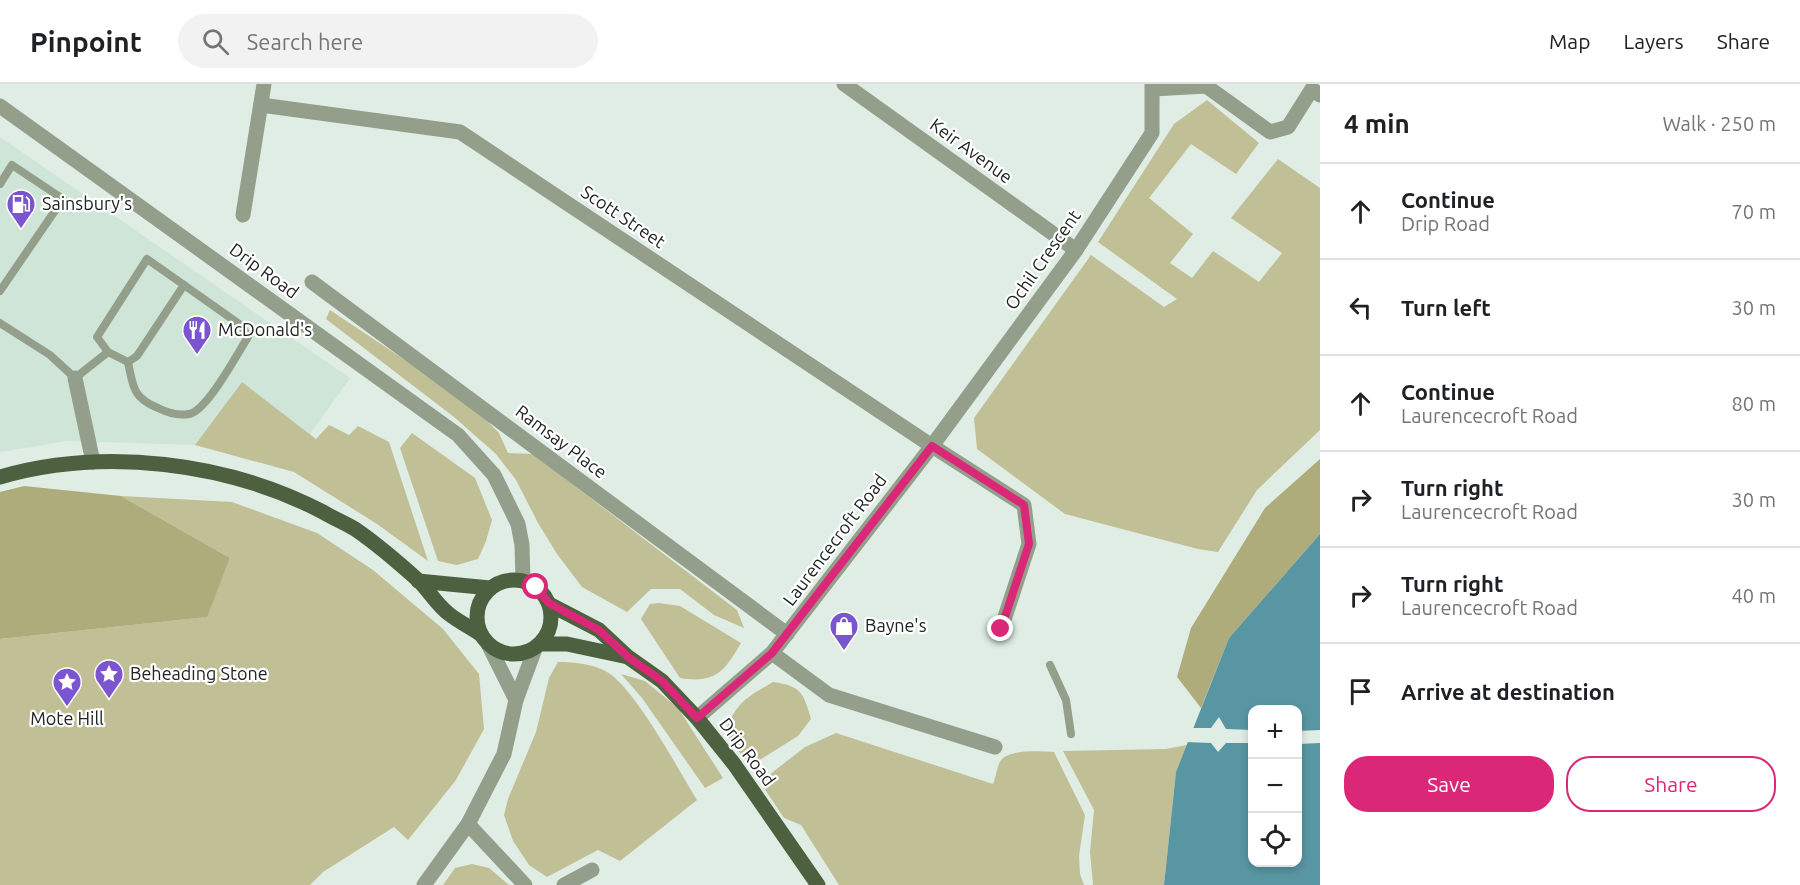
<!DOCTYPE html>
<html lang="en">
<head>
<meta charset="utf-8">
<style>
	body { margin:0; font-family:Ubuntu,sans-serif; background:#f2f2f2; color:#202124 }
	.controls { position:absolute; right:18px; bottom:18px; display:grid; overflow:hidden; border-radius:12px; box-shadow:0 3px 9px #0003 }
	.controls button { width:54px; height:54px; display:grid; place-items:center; padding:0; border:0; border-bottom:2px solid #e0e0e0; background:#fff; color:#202124; font:30px sans-serif }
	.stop { position:absolute; width:18px; height:18px; margin:-14px; border:4px solid #db2777; border-radius:50%; background:#fff }
	.stop.end { background:#db2777; border-color:#fff; box-shadow:0 2px 6px #0008 }
	.list { margin:0; padding:0; list-style:none }
	h2 { display:flex; justify-content:space-between; align-items:center; height:78px; margin:0; padding:0 24px; font-size:26px }
	h2 small { font-size:20px; font-weight:400; color:#757577 }
	.list li { display:grid; grid-template-columns:39px 1fr auto; gap:18px; align-items:center; box-sizing:border-box; height:96px; padding:0 24px; border-top:2px solid #e0e0e0 }
	.list b { display:block; font-size:22px; white-space:nowrap }
	.list p { margin:0; font-size:20px; white-space:nowrap; color:#757577 }
	.list em { font-size:20px; font-style:normal; color:#757577 }
	.actions { display:flex; gap:12px; padding:18px 24px }
	.actions a { flex:1; padding:14px 0; border:2px solid #db2777; border-radius:24px; text-align:center; font-size:21px; color:#db2777 }
	.actions .main { background:#db2777; color:#fff }
	.icon { flex:none; width:33px; height:33px; fill:none; stroke:currentColor; stroke-width:2; stroke-linecap:round; stroke-linejoin:round }
	.map { position:relative; flex:none; width:1320px; height:801px; overflow:hidden }
	header { display:flex; align-items:center; gap:36px; box-sizing:border-box; height:84px; padding:0 30px; background:#fff; border-bottom:2px solid #e0e0e0 }
	header strong { font-size:28px }
	nav { display:flex; gap:33px; margin-inline-start:auto; font-size:21px }
	.search { width:420px; height:54px; background:#f2f2f2; display:flex; align-items:center; gap:15px; box-sizing:border-box; padding:0 21px; border-radius:33px; color:#757577; font-size:22px }
	main { display:flex }
	aside { flex:1; background:#fff }
	.map>svg:first-child { display:block }
	.built { fill:#cfe5d7 }
	.green { fill:#c1bf96 }
	.forest { fill:#aeac7b }
	.water { fill:#5996a3; fill-rule:evenodd }
	.pier { fill:#dfede5 }
	.lines { fill:none; stroke-linecap:round; stroke-linejoin:round }
	.service { stroke:#939e8b; stroke-width:8 }
	.minor { stroke:#939e8b; stroke-width:15 }
	.primary { stroke:#4d603f; stroke-width:15 }
	.route { stroke:#db2777; stroke-width:8 }
	.labels { text-anchor:middle; stroke-width:4.5; stroke-linejoin:round; paint-order:stroke }
	.street-label { font-size:18px; fill:#202522; stroke:#fff }
	.poi-label { font-size:18px; fill:#202522; stroke:#fff; text-anchor:start }
</style>
</head>
<body>
<header>
<strong>Pinpoint</strong>
<div class="search"><svg class="icon" aria-label="search" viewBox="0 0 24 24"><circle cx="10" cy="10" r="6"/><path d="M15 15l6 6"/></svg>Search here</div>
<nav><a>Map</a><a>Layers</a><a>Share</a></nav>
</header>
<main>
<div class="map">
<svg width="1320" height="801" viewBox="0 0 1320 801">
	<rect width="100%" height="100%" fill="#dfede5"/>
	<polygon class="built" points="0,53 350,294 310,350 242,298 195,361 68,357 0,368"/>
	<g class="green">
		<polygon points="1207,16 1259,59 1236,90 1191,60 1149,114 1193,150 1170,179 1192,194 1213,167 1259,198 1282,169 1231,134 1278,75 1320,104 1320,346 1257,406 1218,468 1198,465 1065,430 977,365 974,334 1091,171 1164,223 1177,215 1098,158 1174,40"/>
		<polygon points="330,226 471,320 499,349 508,369 533,370 737,526 744,544 714,531 680,505 651,505 627,528 582,503 557,470 538,439 516,396 496,370 454,333 326,235"/>
		<polygon points="242,298 316,355 329,341 349,351 358,342 389,358 428,477 377,440 294,388 195,361"/>
		<polygon points="412,349 475,394 492,436 486,457 478,475 457,481 438,477 400,364"/>
		<polygon points="121,412 232,418 317,449 373,486 443,545 479,590 484,645 456,696 408,756 394,743 323,788 310,801 0,801 0,555 206,533 230,474"/>
		<path d="M 659,519 L 680,522 L 741,559 C 725,587 715,600 680,594 L 641,535 L 650,520 Z"/>
		<path d="M 558,578 C 574,578 593,580 607,588 C 635,604 679,687 697,716 L 620,777 L 598,766 L 547,793 L 529,781 L 513,757 L 504,731 L 508,715 L 536,648 L 549,594 Z"/>
		<polygon points="621,590 645,597 678,624 723,694 705,704 642,614"/>
		<path d="M 773,598 C 801,602 803,608 811,635 L 798,652 L 750,682 L 725,649 C 736,618 746,614 773,598 Z"/>
		<path d="M 836,649 L 993,700 C 996,693 997,682 1001,676 C 1010,665 1041,667 1054,668 L 1085,731 L 1079,772 L 1080,790 L 1084,801 L 839,801 L 801,741 L 784,734 L 760,698 L 805,663 Z"/>
		<polygon points="1187,661 1176,688 1164,801 1093,801 1090,768 1094,726 1063,667 1166,665"/>
		<polygon points="472,780 489,784 509,801 443,801 455,784"/>
	</g>
	<g class="forest">
		<polygon points="1320,375 1320,450 1229,554 1201,624 1177,593 1191,544 1265,424"/>
		<polygon points="24,402 121,412 230,474 207,533 0,555 0,408"/>
	</g>
	<path class="water" d="M 1320,450 L 1320,801 L 1164,801 L 1176,688 L 1229,554 ZM 1252,626 L 1298,626 L 1298,778 L 1252,778 Z"/>
	<g class="pier">
		<polygon points="1219,633 1226,645 1252,646 1252,659 1226,659 1218,668 1211,659 1185,658 1190,644 1211,644"/>
		<polygon points="1320,646 1320,659 1298,660 1298,647"/>
	</g>
	<g class="lines">
		<g class="service">
			<polyline points="0,100 12,81 63,115 0,207"/>
			<polyline points="0,239 50,271 75,294 108,268 97,253 147,175 184,201 137,272 128,278 108,268"/>
			<path d="M 128,278 C 133,303 133,314 158,324 C 168,329 178,332 189,330 C 207,327 237,270 248,253 L 242,242 L 184,201"/>
			<polyline points="1050,581 1066,616 1071,650"/>
		</g>
		<g class="minor">
			<polyline points="844,0 1076,166"/>
			<polyline points="1153,5 1206,2 1270,48 1288,43 1312,5 1320,11"/>
			<polyline points="261,21 460,48 932,362 1076,166 1152,49 1152,0"/>
			<polyline points="0,22 458,351 494,391 518,440 522,461 523,497"/>
			<polyline points="243,131 264,0"/>
			<polyline points="312,198 787,550"/>
			<polyline points="75,294 93,378"/>
			<polyline points="489,562 516,616"/>
			<polyline points="697,634 772,569"/>
			<polyline points="995,663 829,611 772,569 932,362 1024,421 1029,460 1001,545"/>
			<polyline points="468,740 525,801"/>
			<polyline points="424,801 468,740 504,670 516,616 535,565"/>
			<polyline points="564,801 592,786"/>
		</g>
		<g class="primary">
			<path d="M 0,393 C 104,363 227,378 323,428 C 333,434 345,439 355,445 C 377,460 399,479 419,497 C 429,507 438,522 449,530 C 459,538 470,543 480,550"/>
			<circle cx="514" cy="533" r="37"/>
			<polyline points="418,497 490,504"/>
			<polyline points="549,520 599,546 628,573 662,597 697,634 734,680 818,801"/>
			<polyline points="540,560 567,560 628,573"/>
		</g>
	</g>
	<g class="lines">
		<polyline class="route" points="536,503 549,519 599,546 628,573 662,597 697,634 772,569 932,362 1024,421 1029,460 1001,545"/>
	</g>
	<defs>
		<g id="fuel-pin" transform="scale(1.5)"><path d="M0 17L-7.5 6A9.5 9.5 0 1 1 7.5 6Z" fill="#7a55cf" stroke="#fff"/><path d="M-5.5-6h7V0h2V4h1.3V-2.5L3-4.5l.8-.8L6-3V5H2.5V1h-1V6h-7ZM-4.2-4.7v3.2H.2V-4.7Z" fill="#fff"/></g>
		<g id="restaurant-pin" transform="scale(1.5)"><path d="M0 17L-7.5 6A9.5 9.5 0 1 1 7.5 6Z" fill="#7a55cf" stroke="#fff"/><path d="M-5-6h1v4h1v-4h1v4h1v-4h1v5L-1.5 .5V6h-2V.5L-5-1ZM5-6V6H3V1.5H1.5Q1.5-4 5-6Z" fill="#fff"/></g>
		<g id="shop-pin" transform="scale(1.5)"><path d="M0 17L-7.5 6A9.5 9.5 0 1 1 7.5 6Z" fill="#7a55cf" stroke="#fff"/><path d="M-5-2.5h2.3a2.7 3.5 0 0 1 5.4 0H5L5.5 6h-11ZM-1.5-2.5h3a1.5 2.3 0 0 0-3 0Z" fill="#fff"/></g>
		<g id="sight-pin" transform="scale(1.5)"><path d="M0 17L-7.5 6A9.5 9.5 0 1 1 7.5 6Z" fill="#7a55cf" stroke="#fff"/><path d="M0-6L1.8-2.2L6-1.7L2.9 1.2L3.7 5.4L0 3.3L-3.7 5.4L-2.9 1.2L-6-1.7L-1.8-2.2Z" fill="#fff"/></g>
	</defs>
	<g fill-rule="evenodd">
		<use href="#fuel-pin" x="21" y="120"/>
		<use href="#restaurant-pin" x="197" y="246"/>
		<use href="#shop-pin" x="844" y="542"/>
		<use href="#sight-pin" x="109" y="590"/>
		<use href="#sight-pin" x="67" y="598"/>
	</g>
	<g class="labels">
		<g class="street-label">
			<text transform="translate(971 67) rotate(36)" y="6">Keir Avenue</text>
			<text transform="translate(623 133) rotate(34)" y="6">Scott Street</text>
			<text transform="translate(1043 176) rotate(-55)" y="6">Ochil Crescent</text>
			<text transform="translate(264 187) rotate(36)" y="6">Drip Road</text>
			<text transform="translate(561 358) rotate(37)" y="6">Ramsay Place</text>
			<text transform="translate(835 456) rotate(-53)" y="6">Laurencecroft Road</text>
			<text transform="translate(747 668) rotate(53)" y="6">Drip Road</text>
		</g>
		<g class="poi-label">
			<text x="42" y="126">Sainsbury's</text>
			<text x="218" y="252">McDonald's</text>
			<text x="865" y="548">Bayne's</text>
			<text x="130" y="596">Beheading Stone</text>
			<text x="67" y="641" text-anchor="middle">Mote Hill</text>
		</g>
	</g>
</svg>
<div class="controls">
<button>+</button>
<button>−</button>
<button><svg class="icon" aria-label="locate" viewBox="0 0 24 24"><circle cx="12" cy="12" r="6"/><path d="M12 2v4M12 18v4M2 12h4M18 12h4"/></svg></button>
</div>
<div class="stop" style="left:536px;top:503px"></div>
<div class="stop end" style="left:1001px;top:545px"></div>
</div>
<aside>
<h2>4 min<small>Walk · 250 m</small></h2>
<ul class="list">
<li><svg class="icon" aria-label="ahead" viewBox="0 0 24 24"><path d="M12 20V5M6 11l6-6 6 6"/></svg><div><b>Continue</b><p>Drip Road</p></div><em>70 m</em></li>
<li><svg class="icon" aria-label="left" viewBox="0 0 24 24"><path d="M17 20v-9H6M10 6l-5 5 5 5"/></svg><div><b>Turn left</b></div><em>30 m</em></li>
<li><svg class="icon" aria-label="ahead" viewBox="0 0 24 24"><path d="M12 20V5M6 11l6-6 6 6"/></svg><div><b>Continue</b><p>Laurencecroft Road</p></div><em>80 m</em></li>
<li><svg class="icon" aria-label="right" viewBox="0 0 24 24"><path d="M7 20v-9h11M14 6l5 5-5 5"/></svg><div><b>Turn right</b><p>Laurencecroft Road</p></div><em>30 m</em></li>
<li><svg class="icon" aria-label="right" viewBox="0 0 24 24"><path d="M7 20v-9h11M14 6l5 5-5 5"/></svg><div><b>Turn right</b><p>Laurencecroft Road</p></div><em>40 m</em></li>
<li><svg class="icon" aria-label="arrive" viewBox="0 0 24 24"><path d="M6 21V4h12l-3 4 3 4H6"/></svg><div><b>Arrive at destination</b></div></li>
</ul>
<div class="actions"><a class="main">Save</a><a>Share</a></div>
</aside>
</main>
</body>
</html>
